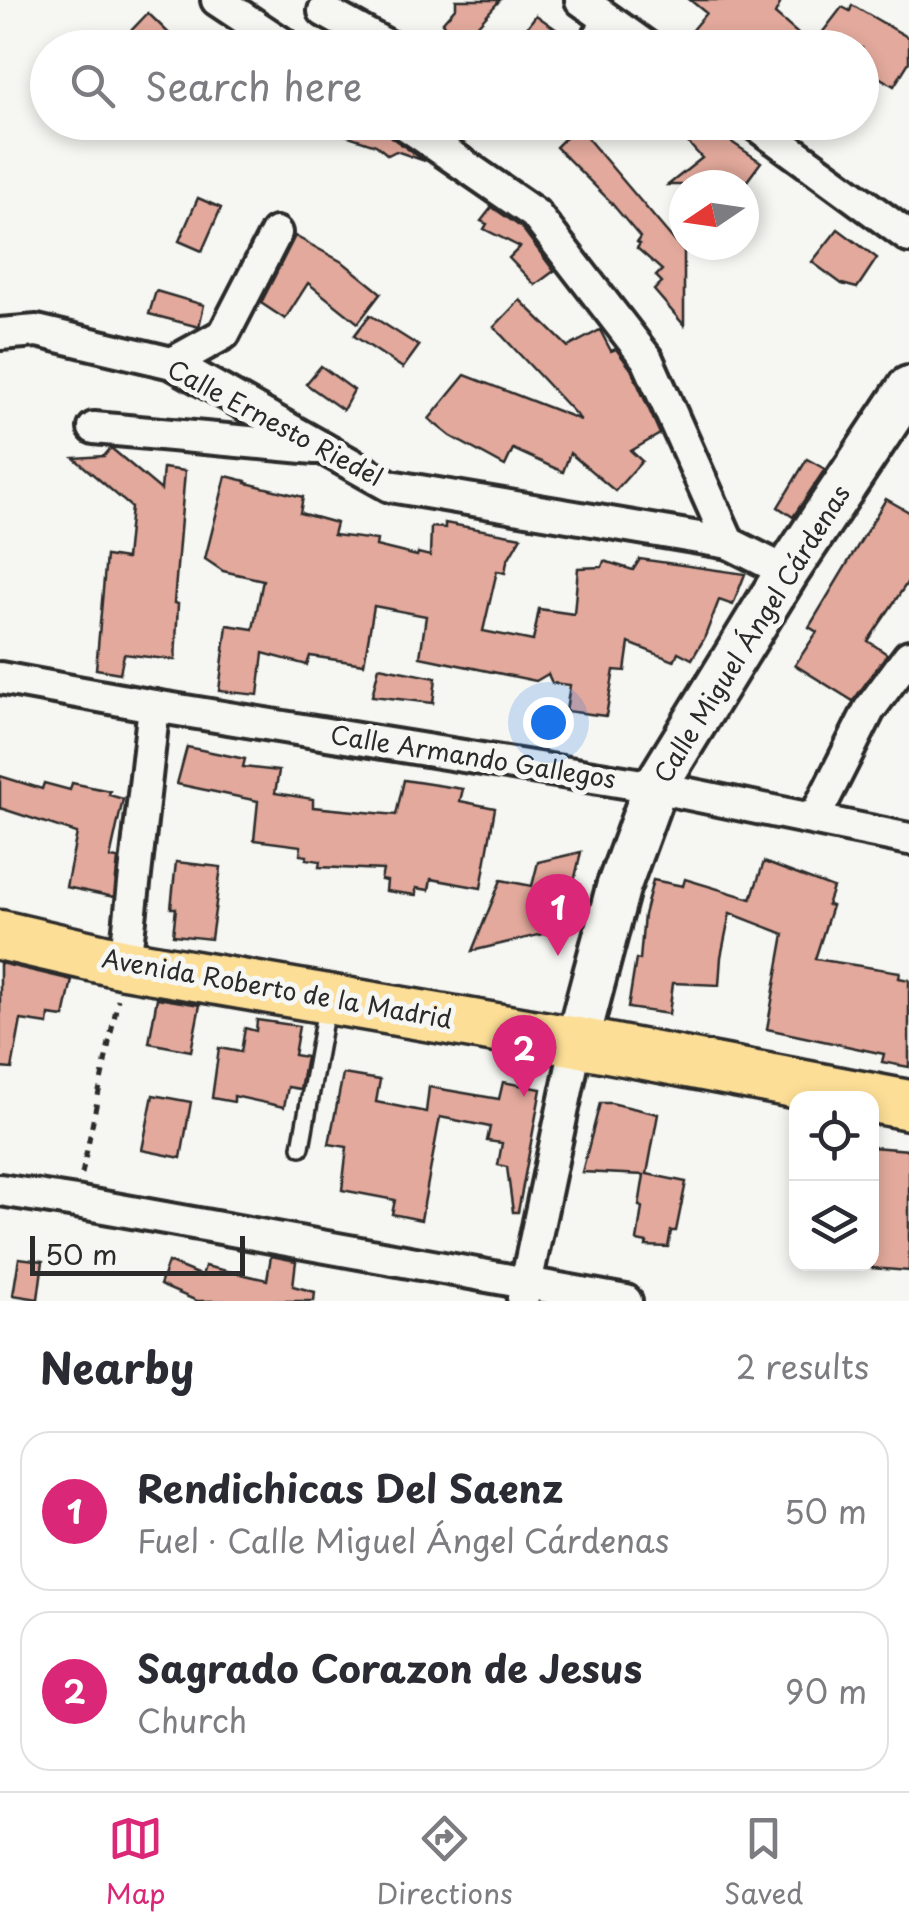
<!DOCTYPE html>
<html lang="en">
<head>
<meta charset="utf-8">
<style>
	body { margin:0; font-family:"Playpen Sans",sans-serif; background:#f2f2f3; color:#2b2b33 }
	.controls { position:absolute; right:30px; bottom:30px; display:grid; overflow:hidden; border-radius:20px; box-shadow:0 5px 15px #0003 }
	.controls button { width:90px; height:90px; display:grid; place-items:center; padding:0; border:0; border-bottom:2px solid #e1e1e2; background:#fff; color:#2b2b33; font:50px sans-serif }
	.compass { position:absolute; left:669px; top:170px; width:90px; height:90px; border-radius:50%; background:#fff; box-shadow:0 5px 15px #0003; rotate:257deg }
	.scale { position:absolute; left:30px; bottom:25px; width:215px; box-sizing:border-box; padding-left:10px; border:5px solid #2b2b2b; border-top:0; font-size:28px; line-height:35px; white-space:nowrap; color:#2b2b2b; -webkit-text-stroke:8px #f6f6f2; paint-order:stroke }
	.you { position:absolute; left:548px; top:722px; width:35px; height:35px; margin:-25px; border:8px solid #fff; border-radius:50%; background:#1a73e8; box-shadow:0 0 0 15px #1a73e833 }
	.badge { display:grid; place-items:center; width:65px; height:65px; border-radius:50%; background:#db2777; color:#fff; font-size:32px; font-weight:700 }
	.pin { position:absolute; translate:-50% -82px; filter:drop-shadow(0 2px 5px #0008) }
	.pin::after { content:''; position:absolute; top:52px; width:35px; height:30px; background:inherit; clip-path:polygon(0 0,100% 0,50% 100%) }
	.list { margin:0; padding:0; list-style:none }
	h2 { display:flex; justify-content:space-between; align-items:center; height:130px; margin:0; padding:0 40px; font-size:42px }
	h2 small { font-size:32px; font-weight:400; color:#7c7c81 }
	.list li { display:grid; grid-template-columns:65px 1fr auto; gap:30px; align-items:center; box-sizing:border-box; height:160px; margin:0 20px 20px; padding:0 20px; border:2px solid #e1e1e2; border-radius:30px }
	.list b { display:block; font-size:38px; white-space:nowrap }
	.list p { margin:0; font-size:32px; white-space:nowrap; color:#7c7c81 }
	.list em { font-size:32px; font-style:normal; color:#7c7c81 }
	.icon { flex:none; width:55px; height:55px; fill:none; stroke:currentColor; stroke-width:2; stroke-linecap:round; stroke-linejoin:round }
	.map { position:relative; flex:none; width:909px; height:1301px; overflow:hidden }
	.search { position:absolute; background:#fff; box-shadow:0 5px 15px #0003; left:30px; right:30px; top:30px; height:110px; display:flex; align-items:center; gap:25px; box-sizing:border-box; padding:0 35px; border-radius:55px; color:#7c7c81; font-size:38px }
	.sheet { height:490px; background:#fff }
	nav { display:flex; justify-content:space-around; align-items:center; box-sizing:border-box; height:140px; border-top:2px solid #e1e1e2; background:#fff; font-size:28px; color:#7c7c81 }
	nav a { display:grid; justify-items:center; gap:5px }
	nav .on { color:#db2777 }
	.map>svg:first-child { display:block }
	.building { fill:#e2a99c; stroke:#2b2b2b; stroke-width:2.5 }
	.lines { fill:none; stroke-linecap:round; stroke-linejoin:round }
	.lane-casing { stroke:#2b2b2b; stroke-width:22 }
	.street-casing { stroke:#2b2b2b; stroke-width:38 }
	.secondary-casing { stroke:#2b2b2b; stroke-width:50 }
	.primary-casing { stroke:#2b2b2b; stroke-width:55 }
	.path { stroke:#2b2b2b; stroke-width:5; stroke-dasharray:8 8; stroke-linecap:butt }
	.lane { stroke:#f6f6f2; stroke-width:15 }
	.street { stroke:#f6f6f2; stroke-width:30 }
	.secondary { stroke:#f6f6f2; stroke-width:42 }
	.primary { stroke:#fcde96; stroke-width:48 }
	.labels { text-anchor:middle; stroke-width:10; stroke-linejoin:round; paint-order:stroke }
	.street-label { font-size:25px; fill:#2b2b2b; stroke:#f6f6f2 }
</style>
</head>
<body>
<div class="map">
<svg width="909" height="1301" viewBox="0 0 909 1301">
	<rect width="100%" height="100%" fill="#f6f6f2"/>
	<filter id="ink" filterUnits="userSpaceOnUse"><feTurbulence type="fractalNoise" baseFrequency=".01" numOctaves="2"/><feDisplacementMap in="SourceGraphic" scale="20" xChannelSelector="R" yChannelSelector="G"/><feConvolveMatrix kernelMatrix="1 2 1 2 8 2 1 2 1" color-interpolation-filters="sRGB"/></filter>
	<g filter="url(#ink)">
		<g class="building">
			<polygon points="456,0 500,0 460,45 442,23 456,7"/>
			<polygon points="690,0 782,0 775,14 812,46 842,7 850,11 852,5 909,38 909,62 894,86 862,67 862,48 677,48 706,13"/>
			<polygon points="148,13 184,48 143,48 128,34"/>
			<polygon points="536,15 574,42 572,48 512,48"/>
			<polygon points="322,122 380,122 391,137 425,161 396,151 388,155 376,145 321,127"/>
			<polygon points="669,122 702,122 761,162 744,185 668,185 702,158"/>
			<polygon points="577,126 683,251 684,250 684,325 654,290 662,282 656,276 662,270 637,248 640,244 637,242 640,237 608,199 556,147"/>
			<polygon points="198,198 221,208 202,251 179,241"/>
			<polygon points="492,207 522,228 554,271 535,285 509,258 520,247 484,229 487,224 481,221"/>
			<polygon points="838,229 877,258 857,288 842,284 812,262"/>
			<polygon points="295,236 344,263 381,293 358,323 308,283 285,319 261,303"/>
			<polygon points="156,291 204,305 199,327 149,314"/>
			<polygon points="520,300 568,347 600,330 611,351 616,349 631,369 660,434 631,451 642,461 615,491 570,453 563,472 513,449 505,466 450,436 429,419 465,375 581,420 494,327"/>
			<polygon points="370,315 419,346 403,368 354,336"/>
			<polygon points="321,366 354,390 343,410 306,384"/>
			<polygon points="111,448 161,490 163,468 185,471 174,603 178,604 175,660 124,654 120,673 96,669 106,556 126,559 131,507 74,458 104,456"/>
			<polygon points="807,459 825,469 793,517 778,507"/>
			<polygon points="226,476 246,481 246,483 303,497 300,513 336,523 333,535 377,540 376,546 417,556 418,553 430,556 431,527 445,528 445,523 521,537 507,561 505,573 497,571 483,631 533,641 539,609 574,614 578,568 602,567 604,561 633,570 640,559 745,574 733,605 719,600 704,639 692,659 678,652 674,661 629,643 625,671 614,670 606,716 566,711 570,685 552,683 548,674 536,681 420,657 426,616 374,606 364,664 310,656 307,665 263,653 258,695 219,691 227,625 253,629 263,580 223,571 205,559"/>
			<polygon points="886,499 909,512 909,580 868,641 887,654 853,701 795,665 817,632 809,627"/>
			<polygon points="379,667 436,678 433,703 372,696"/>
			<polygon points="187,747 245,759 243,767 279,771 275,793 313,799 313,807 396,815 404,780 463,789 460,801 495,808 481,888 431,879 429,890 416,888 416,895 386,891 387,881 381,880 383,870 319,867 320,861 306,859 307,856 300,855 301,846 254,840 258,801 177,784"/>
			<polygon points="0,776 42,789 44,783 70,790 72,783 110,791 109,795 123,799 110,858 118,859 114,897 66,887 77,833 0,808"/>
			<polygon points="581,852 563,929 472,951 501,880 532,886 538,862"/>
			<polygon points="176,862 221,867 211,939 173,935 176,908 171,908"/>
			<polygon points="764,862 833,888 827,905 832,906 815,959 900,972 899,978 909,980 909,1067 882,1062 884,1054 767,1029 784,934 730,913 721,957 719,985 673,983 669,1014 628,1008 636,959 640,960 644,915 653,880 683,886 685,879 751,899"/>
			<polygon points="0,963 72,980 64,1017 49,1015 48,1024 21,1020 12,1069 0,1068"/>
			<polygon points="157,998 200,1005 191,1051 149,1043"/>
			<polygon points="257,1020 299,1026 294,1055 306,1057 300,1089 288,1087 284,1107 234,1096 234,1102 212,1098 219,1048 241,1052 245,1028 256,1031"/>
			<polygon points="343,1074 380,1080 376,1102 426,1112 429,1087 499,1099 503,1082 541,1089 518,1212 513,1212 507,1167 498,1165 502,1143 487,1141 490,1127 440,1117 421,1220 392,1214 395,1200 342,1190 347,1147 329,1144"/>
			<polygon points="153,1095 191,1102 181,1158 142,1150"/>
			<polygon points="600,1103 611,1103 658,1114 647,1174 686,1182 676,1231 671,1231 668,1247 646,1246 647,1243 637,1241 642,1207 639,1206 644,1175 582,1172"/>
			<polygon points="872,1147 909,1150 909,1271 872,1268"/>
			<polygon points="271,1256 296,1261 293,1286 315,1292 314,1301 197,1301 160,1285 168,1262 202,1276 205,1266 267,1280"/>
			<polygon points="19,1258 43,1261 38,1299 13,1295"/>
		</g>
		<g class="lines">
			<g class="lane-casing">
				<polyline id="lane" points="301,1147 327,1003"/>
			</g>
			<g class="street-casing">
				<g id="street">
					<polyline points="217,0 289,48"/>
					<polyline points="581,0 648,48"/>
					<polyline points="324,11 391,48"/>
					<polyline points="591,48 610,21"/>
					<polyline points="402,122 535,214 647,359 729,543 787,572"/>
					<polyline points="752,122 909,237"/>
					<polyline points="0,334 37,331 172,363 390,486 729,543"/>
					<polyline points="172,363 224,334 276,233"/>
					<polyline points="94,428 315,448"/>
					<polyline points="0,678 154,706 655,787 909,839"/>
					<polyline points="814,819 869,710 909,656"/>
					<polyline points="125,964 154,706"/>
					<polyline points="0,1190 76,1202 626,1301"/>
					<polyline points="523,1298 577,1042"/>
				</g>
			</g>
			<g class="secondary-casing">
				<polyline id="secondary" points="577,1042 618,888 655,787 787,572 909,388"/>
			</g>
			<g class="primary-casing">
				<polyline id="primary" points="0,935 125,964 577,1042 909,1105"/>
			</g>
			<polyline class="path" points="82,1174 118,999"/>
			<use href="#lane" class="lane"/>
			<use href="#street" class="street"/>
			<use href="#secondary" class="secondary"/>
			<use href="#primary" class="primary"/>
		</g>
	</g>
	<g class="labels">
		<g class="street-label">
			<text transform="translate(275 423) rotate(28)" y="9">Calle Ernesto Riedel</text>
			<text transform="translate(752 634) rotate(-58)" y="9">Calle Miguel Ángel Cárdenas</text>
			<text transform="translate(473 757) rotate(9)" y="9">Calle Armando Gallegos</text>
			<text transform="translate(277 989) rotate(10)" y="9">Avenida Roberto de la Madrid</text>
		</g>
	</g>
</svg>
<div class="controls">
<button><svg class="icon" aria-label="locate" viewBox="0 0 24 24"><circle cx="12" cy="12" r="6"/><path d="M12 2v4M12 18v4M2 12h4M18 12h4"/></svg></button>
<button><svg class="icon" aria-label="layers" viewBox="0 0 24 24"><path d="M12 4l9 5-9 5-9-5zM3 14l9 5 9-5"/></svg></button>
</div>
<svg class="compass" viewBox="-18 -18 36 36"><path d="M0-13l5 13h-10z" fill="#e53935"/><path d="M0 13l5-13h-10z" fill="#7c7c81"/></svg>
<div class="scale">50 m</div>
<div class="you"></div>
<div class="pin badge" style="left:558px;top:956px">1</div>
<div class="pin badge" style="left:524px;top:1097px">2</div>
<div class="search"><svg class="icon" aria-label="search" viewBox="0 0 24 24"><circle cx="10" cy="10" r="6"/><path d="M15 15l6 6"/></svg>Search here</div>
</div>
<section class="sheet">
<h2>Nearby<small>2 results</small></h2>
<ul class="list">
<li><span class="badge">1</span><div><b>Rendichicas Del Saenz</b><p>Fuel · Calle Miguel Ángel Cárdenas</p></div><em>50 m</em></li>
<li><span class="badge">2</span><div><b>Sagrado Corazon de Jesus</b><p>Church</p></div><em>90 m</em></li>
</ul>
</section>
<nav>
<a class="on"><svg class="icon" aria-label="map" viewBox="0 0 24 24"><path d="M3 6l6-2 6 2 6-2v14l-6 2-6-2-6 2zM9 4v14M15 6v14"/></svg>Map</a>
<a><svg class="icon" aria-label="directions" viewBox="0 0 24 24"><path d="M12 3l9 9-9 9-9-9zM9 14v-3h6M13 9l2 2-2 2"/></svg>Directions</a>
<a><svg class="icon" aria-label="saved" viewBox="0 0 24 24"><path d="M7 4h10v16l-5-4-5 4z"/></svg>Saved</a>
</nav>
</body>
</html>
